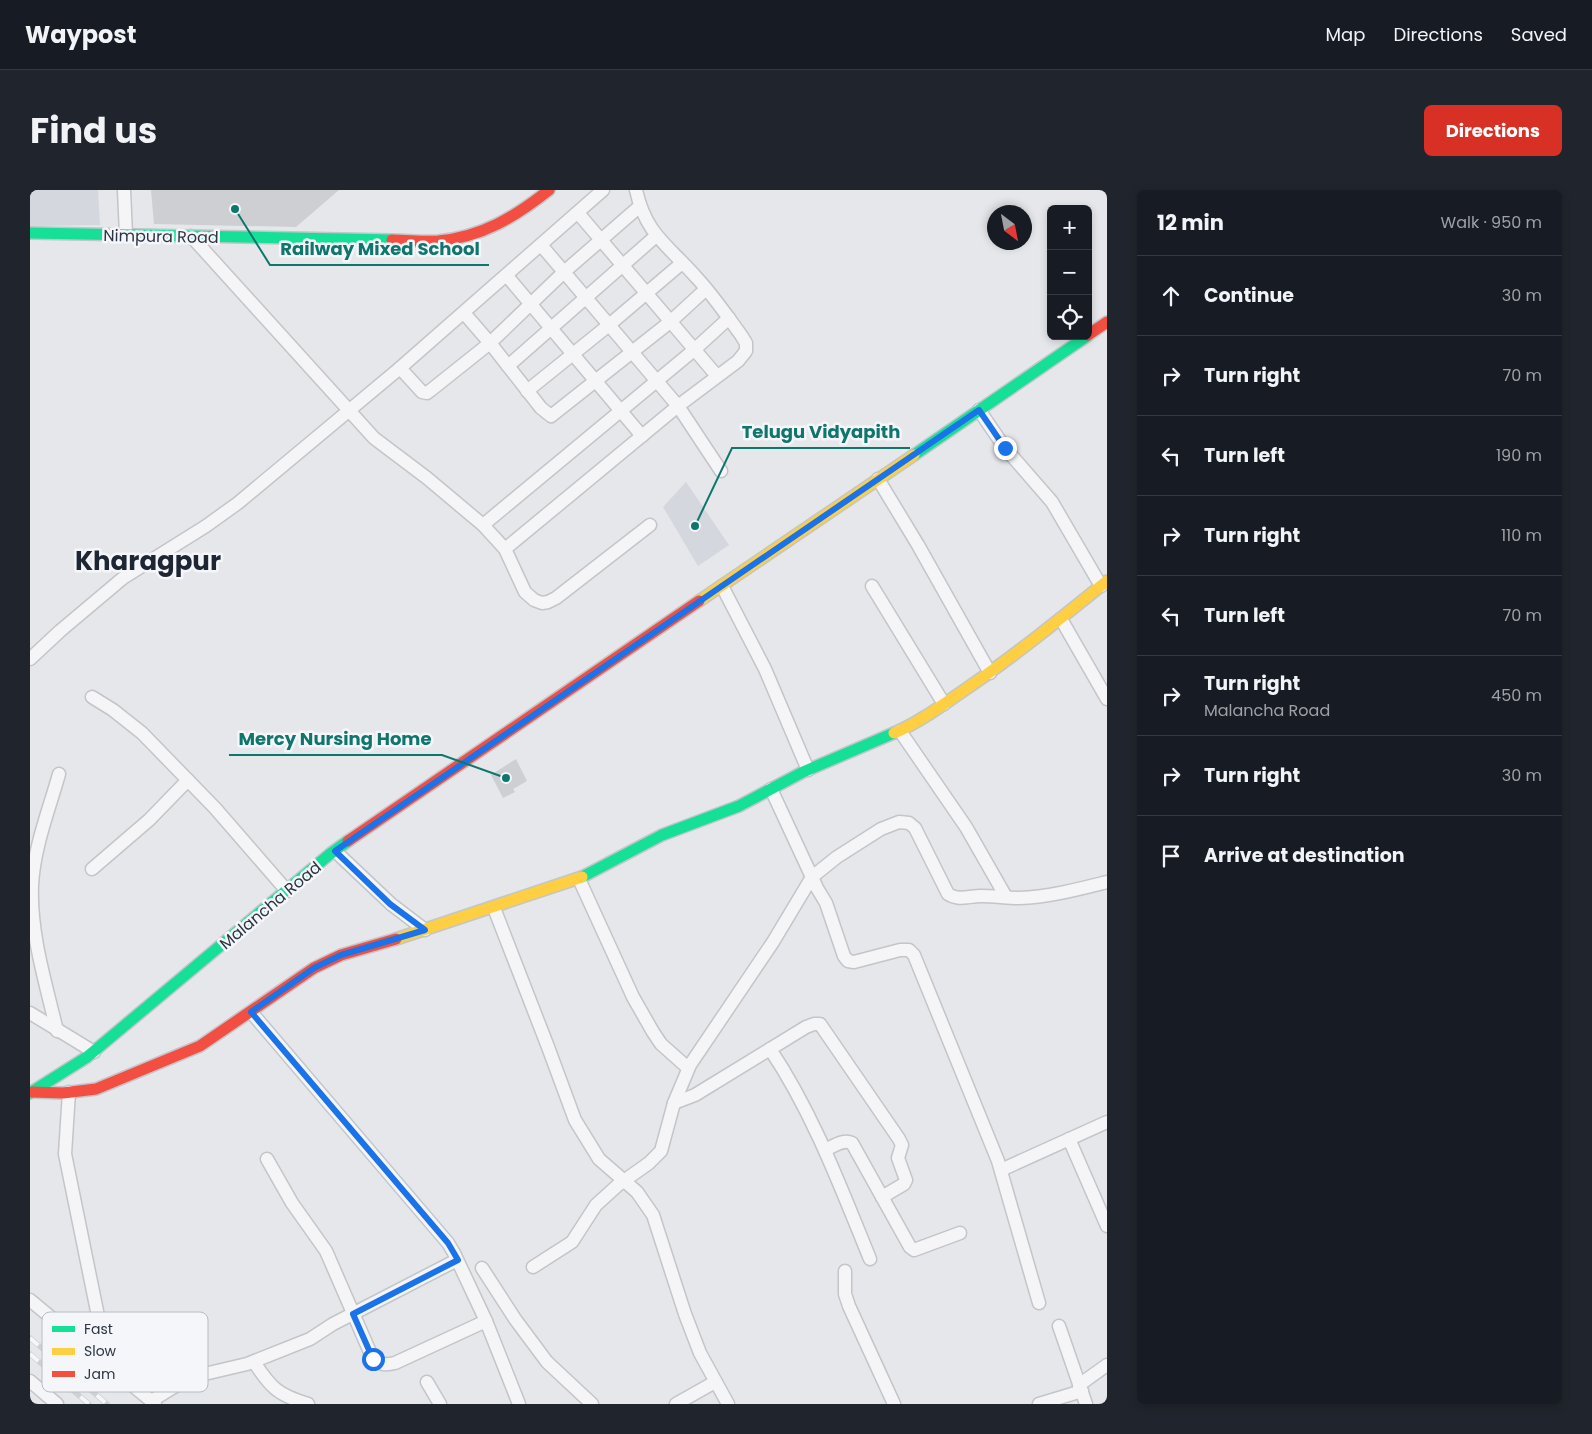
<!DOCTYPE html>
<html lang="en">
<head>
<meta charset="utf-8">
<style>
	body { margin:0; font-family:Poppins,sans-serif; background:#20242c; color:#f1f3f6 }
	.controls { position:absolute; right:15px; top:15px; display:grid; overflow:hidden; border-radius:8px; box-shadow:0 2px 8px #0003 }
	.controls button { width:45px; height:45px; display:grid; place-items:center; padding:0; border:0; border-bottom:1px solid #363941; background:#171b24; color:#f1f3f6; font:25px sans-serif }
	.compass { position:absolute; left:957px; top:15px; width:45px; height:45px; border-radius:50%; background:#171b24; box-shadow:0 2px 8px #0003; rotate:148deg }
	.stop { position:absolute; width:15px; height:15px; margin:-11px; border:4px solid #1a73e8; border-radius:50%; background:#fff }
	.stop.end { background:#1a73e8; border-color:#fff; box-shadow:0 1px 5px #0008 }
	.list { margin:0; padding:0; list-style:none }
	h2 { display:flex; justify-content:space-between; align-items:center; height:65px; margin:0; padding:0 20px; font-size:21px }
	h2 small { font-size:16px; font-weight:400; color:#9ea1a6 }
	.list li { display:grid; grid-template-columns:32px 1fr auto; gap:15px; align-items:center; box-sizing:border-box; height:80px; padding:0 20px; border-top:1px solid #363941 }
	.list b { display:block; font-size:19px; white-space:nowrap }
	.list p { margin:0; font-size:16px; white-space:nowrap; color:#9ea1a6 }
	.list em { font-size:16px; font-style:normal; color:#9ea1a6 }
	.icon { flex:none; width:28px; height:28px; fill:none; stroke:currentColor; stroke-width:2; stroke-linecap:round; stroke-linejoin:round }
	.map { position:relative; flex:none; width:1077px; height:1214px; overflow:hidden; border-radius:8px }
	header { display:flex; align-items:center; gap:30px; box-sizing:border-box; height:70px; padding:0 25px; background:#171b24; border-bottom:1px solid #363941 }
	header strong { font-size:24px }
	nav { display:flex; gap:28px; margin-inline-start:auto; font-size:18px }
	.intro { display:flex; align-items:center; justify-content:space-between; box-sizing:border-box; height:120px; padding:0 30px }
	h1 { margin:0; font-size:35px }
	.button { padding:12px 22px; border-radius:8px; background:#d93025; color:#fff; font-size:18px; font-weight:700 }
	main { display:flex; gap:30px; padding:0 30px }
	aside { flex:1; background:#171b24; border-radius:8px; box-shadow:0 2px 8px #0003 }
	.map>svg:first-child { display:block }
	.built { fill:#d4d7dd }
	.building { fill:#cdcfd2 }
	.lines { fill:none; stroke-linecap:round; stroke-linejoin:round }
	.street-casing { stroke:#c3c5c8; stroke-width:15 }
	.fast-casing { stroke:#c3c5c8; stroke-width:14 }
	.slow-casing { stroke:#c3c5c8; stroke-width:14 }
	.jam-casing { stroke:#c3c5c8; stroke-width:14 }
	.street { stroke:#f5f5f7; stroke-width:12 }
	.fast { stroke:#16e098; stroke-width:11 }
	.slow { stroke:#ffcf43; stroke-width:11 }
	.jam { stroke:#f24e42; stroke-width:11 }
	.rail-casing { stroke:#cfd0d2; stroke-width:5.5 }
	.rail { stroke:#f4f6f9; stroke-width:4; stroke-dasharray:11; stroke-linecap:butt }
	.route { stroke:#1a73e8; stroke-width:6 }
	.labels { text-anchor:middle; stroke-width:5; stroke-linejoin:round; paint-order:stroke }
	.street-label { font-size:16px; fill:#2c3543; stroke:#f4f6f9 }
	.town-label { font-size:26px; font-weight:bold; fill:#1e2634; stroke:#f4f6f9 }
	.key { fill:#f4f6f9; stroke:#b8bcc2; stroke-width:1 }
	.key-label { font-size:14px; fill:#2c3543 }
	.leader { fill:none; stroke:#0f766e; stroke-width:2 }
	.callout-dot { fill:#0f766e; stroke:#f4f6f9; stroke-width:2 }
	.callout-label { font-size:18px; text-anchor:middle; font-weight:bold; fill:#0f766e; stroke:#f4f6f9; stroke-width:5; stroke-linejoin:round; paint-order:stroke }
</style>
</head>
<body>
<header>
<strong>Waypost</strong>
<nav><a>Map</a><a>Directions</a><a>Saved</a></nav>
</header>
<div class="intro"><h1>Find us</h1><a class="button">Directions</a></div>
<main>
<div class="map">
<svg width="1077" height="1214" viewBox="0 0 1077 1214">
	<rect width="100%" height="100%" fill="#e5e7ea"/>
	<g class="built">
		<polygon points="0,0 68,0 70,35 0,36"/>
		<polygon points="656,292 699,355 668,376 633,317"/>
	</g>
	<g class="building">
		<polygon points="121,0 309,0 266,37 124,34"/>
		<polygon points="486,569 497,591 483,599 485,602 473,608 461,585"/>
	</g>
	<g class="lines">
		<g class="street-casing">
			<g id="street">
				<polyline points="94,0 96,45"/>
				<polyline points="548,23 687,186"/>
				<polyline points="161,46 344,248 397,288 453,335 475,359 495,402 504,410 512,413 518,412 526,408 620,335"/>
				<polyline points="511,55 648,216 691,281"/>
				<polyline points="477,86 612,246"/>
				<polyline points="434,123 460,153 511,218 521,226 640,132 676,99"/>
				<polyline points="478,176 626,46"/>
				<polyline points="370,178 392,202 397,203 401,200 460,153 534,82 610,16"/>
				<polyline points="497,201 579,135 652,73"/>
				<polyline points="949,220 975,258 1022,312 1071,396"/>
				<polyline points="848,289 888,355 960,483"/>
				<polyline points="453,335 664,160 699,128"/>
				<path d="M 475,359 L 648,216 L 708,171 L 716,161 L 716,153 L 711,145 C 697,126 683,105 666,87 C 638,55 616,45 606,0"/>
				<polyline points="692,396 735,479 778,580"/>
				<polyline points="842,396 914,514"/>
				<polyline points="1031,429 1077,509"/>
				<polyline points="0,469 30,441 93,388 176,336 208,313 370,178 573,0"/>
				<polyline points="62,507 83,520 112,543 185,618 257,701"/>
				<polyline points="870,541 936,637 976,707"/>
				<polyline points="741,599 787,698 796,713 814,766 818,771 824,772 870,760 879,760 884,765 968,971 1009,1113"/>
				<polyline points="305,661 361,714 395,740"/>
				<polyline points="62,679 119,630 158,590"/>
				<polyline points="549,689 603,807 623,842 631,854 658,878"/>
				<polyline points="464,718 518,857 545,930 569,969 607,1002 623,1025 655,1124 670,1163 698,1214"/>
				<polyline points="221,822 418,1053 424,1063 456,1131 489,1214"/>
				<polyline points="0,823 64,862"/>
				<path d="M 27,841 C 16,794 0,744 2,695 C 4,657 19,620 29,584"/>
				<path d="M 740,859 C 783,923 811,998 840,1069"/>
				<polyline points="39,902 35,964 78,1175"/>
				<polyline points="644,913 665,905 776,837 784,834 790,834 869,949 872,955 868,968 876,990 874,994 852,1007"/>
				<polyline points="1039,949 1077,1036"/>
				<path d="M 795,960 C 804,956 813,949 822,953 L 880,1057 L 884,1060 L 930,1043"/>
				<path d="M 237,969 L 262,1013 L 296,1061 L 343,1169 C 351,1175 356,1175 365,1173 L 456,1131"/>
				<polyline points="971,980 1077,932"/>
				<path d="M 503,1077 L 542,1052 L 566,1015 L 588,995 L 619,973 L 631,961 L 644,913 L 660,875 L 743,752 L 782,687 L 807,667 L 851,639 L 869,632 L 879,633 L 885,638 L 918,704 C 929,711 938,706 951,706 C 964,706 977,708 989,708 C 1019,707 1049,699 1077,692"/>
				<polyline points="452,1078 485,1129 517,1172 562,1214"/>
				<polyline points="815,1081 815,1104 819,1116 864,1214"/>
				<polyline points="0,1110 125,1214"/>
				<polyline points="1029,1136 1056,1214"/>
				<path d="M 224,1172 C 241,1198 248,1205 278,1214"/>
				<polyline points="0,1191 27,1214"/>
				<polyline points="397,1192 410,1214"/>
				<polyline points="1049,1195 1077,1175"/>
				<polyline points="121,1211 152,1192 170,1185 217,1174 280,1149 303,1134 427,1070"/>
				<polyline points="646,1214 685,1192"/>
				<polyline points="1009,1214 1052,1201"/>
			</g>
		</g>
		<g class="fast-casing">
			<g id="fast">
				<polyline points="0,43 362,50"/>
				<polyline points="884,265 1057,146"/>
				<polyline points="552,687 632,645 709,616 773,582 864,543"/>
				<polyline points="0,903 57,867 300,664 318,651"/>
			</g>
		</g>
		<g class="slow-casing">
			<g id="slow">
				<polyline points="669,411 884,265"/>
				<path d="M 864,543 C 888,533 911,516 933,501 C 983,467 1030,429 1077,391"/>
				<polyline points="366,749 552,687"/>
			</g>
		</g>
		<g class="jam-casing">
			<g id="jam">
				<path d="M 362,50 C 377,50 393,52 408,51 C 452,47 485,27 519,0"/>
				<polyline points="1058,145 1077,132"/>
				<polyline points="318,651 669,411"/>
				<polyline points="3,902 33,903 66,899 170,856 284,778 311,765 366,749"/>
			</g>
		</g>
		<use href="#street" class="street"/>
		<use href="#fast" class="fast"/>
		<use href="#slow" class="slow"/>
		<use href="#jam" class="jam"/>
		<g class="rail-casing">
			<g id="rail">
				<polyline points="0,1148 77,1214"/>
				<polyline points="0,1164 59,1214"/>
			</g>
		</g>
		<use href="#rail" class="rail"/>
	</g>
	<g class="lines">
		<polyline class="route" points="343,1169 323,1124 428,1070 418,1053 221,822 284,778 311,765 395,740 360,714 305,661 949,220 975,258"/>
	</g>
	<g class="labels">
		<g class="street-label">
			<text transform="translate(131 46) rotate(1)" y="6">Nimpura Road</text>
			<text transform="translate(240 715) rotate(-40)" y="6">Malancha Road</text>
		</g>
		<g class="town-label">
			<text x="118" y="380">Kharagpur</text>
		</g>
	</g>
	<rect x="12" y="1122" width="166" height="80" rx="8" class="key"/>
	<rect x="22" y="1136" width="23" height="6" fill="#16e098"/>
	<rect x="22" y="1158" width="23" height="7" fill="#ffcf43"/>
	<rect x="22" y="1181" width="23" height="6" fill="#f24e42"/>
	<g class="key-label">
		<text x="54" y="1144">Fast</text>
		<text x="54" y="1166">Slow</text>
		<text x="54" y="1189">Jam</text>
	</g>
	<path class="leader" d="M205 19L240 75H459M665 336L702 258H880M476 588L412 565H199"/>
	<g class="callout-dot">
		<circle cx="205" cy="19" r="5"/>
		<circle cx="665" cy="336" r="5"/>
		<circle cx="476" cy="588" r="5"/>
	</g>
	<g class="callout-label">
		<text x="350" y="65">Railway Mixed School</text>
		<text x="791" y="248">Telugu Vidyapith</text>
		<text x="305" y="555">Mercy Nursing Home</text>
	</g>
</svg>
<div class="controls">
<button>+</button>
<button>−</button>
<button><svg class="icon" aria-label="locate" viewBox="0 0 24 24"><circle cx="12" cy="12" r="6"/><path d="M12 2v4M12 18v4M2 12h4M18 12h4"/></svg></button>
</div>
<svg class="compass" viewBox="-18 -18 36 36"><path d="M0-13l5 13h-10z" fill="#e53935"/><path d="M0 13l5-13h-10z" fill="#9ea1a6"/></svg>
<div class="stop" style="left:343px;top:1169px"></div>
<div class="stop end" style="left:975px;top:258px"></div>
</div>
<aside>
<h2>12 min<small>Walk · 950 m</small></h2>
<ul class="list">
<li><svg class="icon" aria-label="ahead" viewBox="0 0 24 24"><path d="M12 20V5M6 11l6-6 6 6"/></svg><div><b>Continue</b></div><em>30 m</em></li>
<li><svg class="icon" aria-label="right" viewBox="0 0 24 24"><path d="M7 20v-9h11M14 6l5 5-5 5"/></svg><div><b>Turn right</b></div><em>70 m</em></li>
<li><svg class="icon" aria-label="left" viewBox="0 0 24 24"><path d="M17 20v-9H6M10 6l-5 5 5 5"/></svg><div><b>Turn left</b></div><em>190 m</em></li>
<li><svg class="icon" aria-label="right" viewBox="0 0 24 24"><path d="M7 20v-9h11M14 6l5 5-5 5"/></svg><div><b>Turn right</b></div><em>110 m</em></li>
<li><svg class="icon" aria-label="left" viewBox="0 0 24 24"><path d="M17 20v-9H6M10 6l-5 5 5 5"/></svg><div><b>Turn left</b></div><em>70 m</em></li>
<li><svg class="icon" aria-label="right" viewBox="0 0 24 24"><path d="M7 20v-9h11M14 6l5 5-5 5"/></svg><div><b>Turn right</b><p>Malancha Road</p></div><em>450 m</em></li>
<li><svg class="icon" aria-label="right" viewBox="0 0 24 24"><path d="M7 20v-9h11M14 6l5 5-5 5"/></svg><div><b>Turn right</b></div><em>30 m</em></li>
<li><svg class="icon" aria-label="arrive" viewBox="0 0 24 24"><path d="M6 21V4h12l-3 4 3 4H6"/></svg><div><b>Arrive at destination</b></div></li>
</ul>
</aside>
</main>
</body>
</html>
